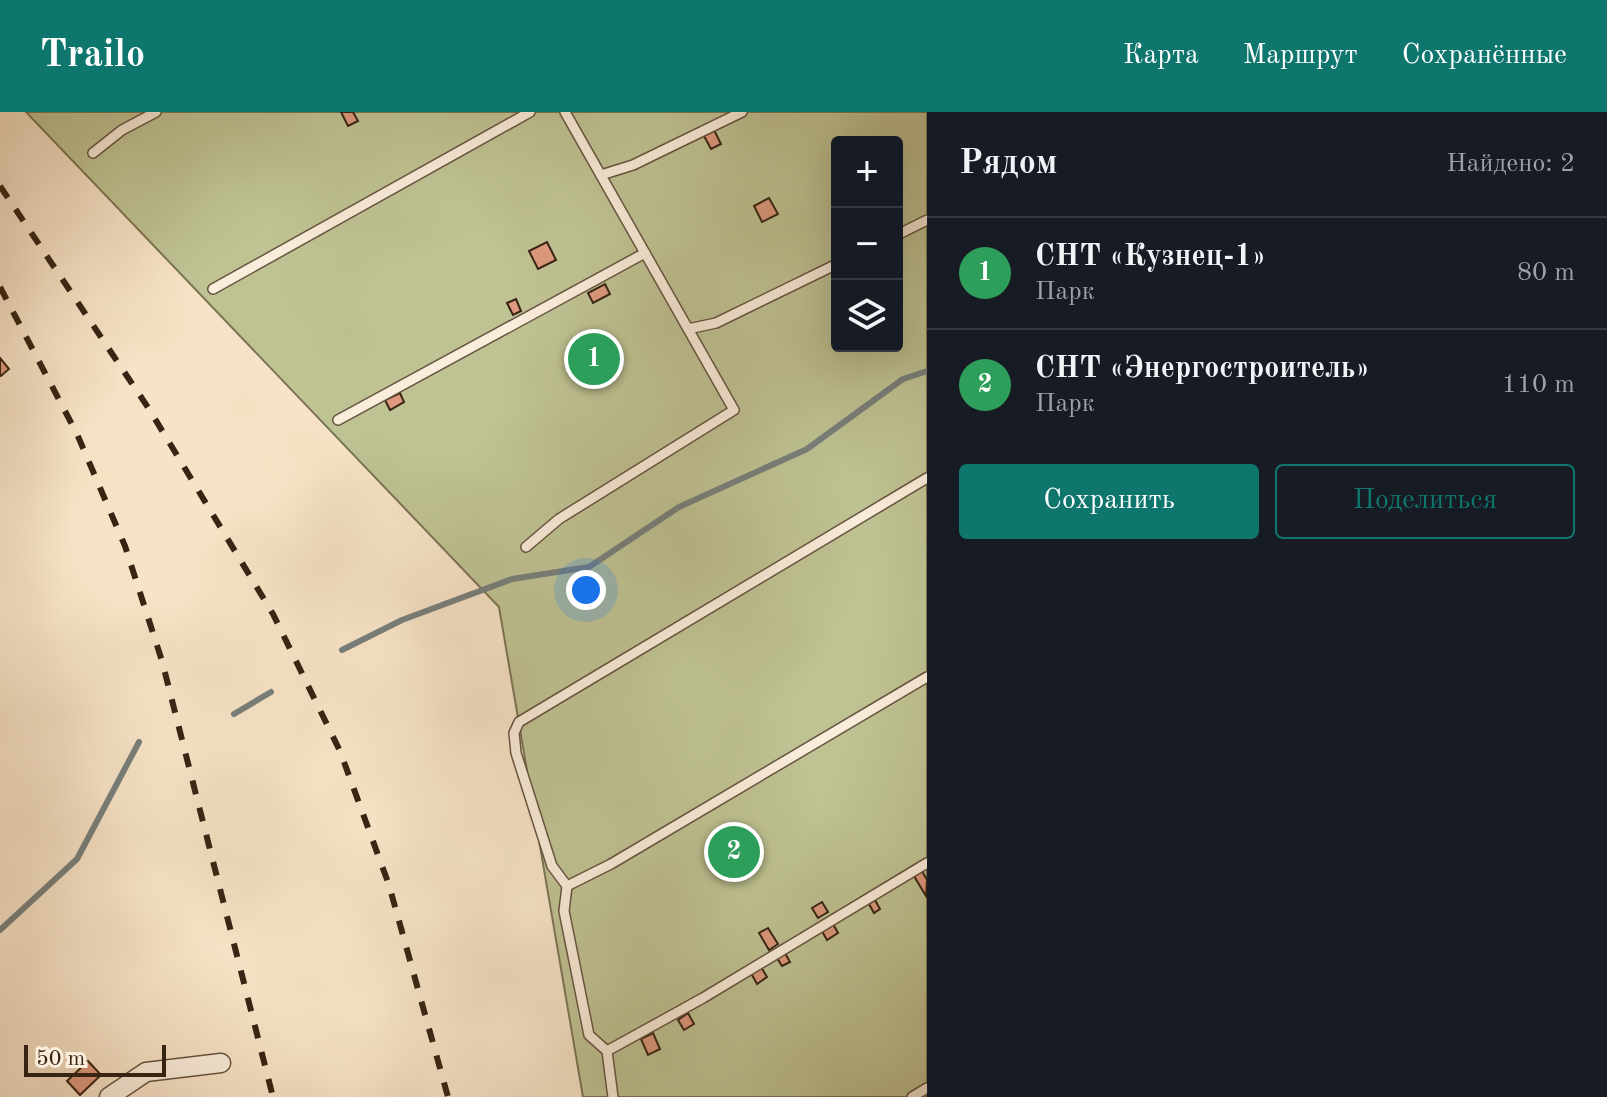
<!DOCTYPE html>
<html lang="ru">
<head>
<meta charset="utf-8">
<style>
	body { margin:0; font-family:"Old Standard TT",serif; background:#20242c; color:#f1f3f6 }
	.controls { position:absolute; right:24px; top:24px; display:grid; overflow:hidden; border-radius:8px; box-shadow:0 8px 32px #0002 }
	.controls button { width:72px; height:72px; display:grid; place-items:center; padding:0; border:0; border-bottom:2px solid #363941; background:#171b24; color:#f1f3f6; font:40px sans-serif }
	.scale { position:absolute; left:24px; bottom:20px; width:142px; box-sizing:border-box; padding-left:8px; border:4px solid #372413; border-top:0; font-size:22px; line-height:28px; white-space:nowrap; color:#372413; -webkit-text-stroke:6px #faeddb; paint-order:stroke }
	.you { position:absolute; left:586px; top:478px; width:28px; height:28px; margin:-20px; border:6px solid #fff; border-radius:50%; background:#1a73e8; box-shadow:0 0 0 12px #1a73e833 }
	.badge { display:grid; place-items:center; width:52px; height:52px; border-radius:50%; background:#0f766e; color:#fff; font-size:26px; font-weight:700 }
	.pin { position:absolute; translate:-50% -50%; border:4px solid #fff; box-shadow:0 2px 8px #0006 }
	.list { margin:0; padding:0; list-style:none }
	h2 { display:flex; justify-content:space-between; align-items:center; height:104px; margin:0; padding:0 32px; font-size:34px }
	h2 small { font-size:26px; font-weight:400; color:#9ea1a6 }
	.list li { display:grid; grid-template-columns:52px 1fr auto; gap:24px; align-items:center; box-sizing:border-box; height:112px; padding:0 32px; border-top:2px solid #363941 }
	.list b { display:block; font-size:30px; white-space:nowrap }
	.list p { margin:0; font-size:26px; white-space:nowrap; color:#9ea1a6 }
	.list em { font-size:26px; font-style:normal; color:#9ea1a6 }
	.actions { display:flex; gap:16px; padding:24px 32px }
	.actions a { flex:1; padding:18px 0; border:2px solid #0f766e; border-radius:8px; text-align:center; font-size:28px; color:#0f766e }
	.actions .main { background:#0f766e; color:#fff }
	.icon { flex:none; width:44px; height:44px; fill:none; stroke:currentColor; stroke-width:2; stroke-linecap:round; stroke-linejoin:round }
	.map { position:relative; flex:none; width:927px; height:985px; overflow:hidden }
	header { display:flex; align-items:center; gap:48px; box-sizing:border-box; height:112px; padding:0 40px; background:#0f766e; color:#fff }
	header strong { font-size:38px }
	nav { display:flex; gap:44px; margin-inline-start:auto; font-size:28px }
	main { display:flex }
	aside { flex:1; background:#171b24 }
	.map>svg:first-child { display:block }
	.green { fill:#bfc394; stroke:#7b7454; stroke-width:2; fill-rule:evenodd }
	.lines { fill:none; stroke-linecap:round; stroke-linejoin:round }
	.stream { stroke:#777f7b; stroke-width:6 }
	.building { fill:#de997e; stroke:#372413; stroke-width:2 }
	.lane-casing { stroke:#675440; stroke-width:12 }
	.street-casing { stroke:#675440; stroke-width:21 }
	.lane { stroke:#faeddb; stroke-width:9 }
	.street { stroke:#faeddb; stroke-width:18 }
	.rail { stroke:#372413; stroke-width:6; stroke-dasharray:14 14; stroke-linecap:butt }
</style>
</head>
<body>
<header>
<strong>Trailo</strong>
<nav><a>Карта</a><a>Маршрут</a><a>Сохранённые</a></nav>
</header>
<main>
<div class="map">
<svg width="927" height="985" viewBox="0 0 927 985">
	<rect width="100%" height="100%" fill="#f7e3c7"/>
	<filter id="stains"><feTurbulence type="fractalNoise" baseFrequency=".0025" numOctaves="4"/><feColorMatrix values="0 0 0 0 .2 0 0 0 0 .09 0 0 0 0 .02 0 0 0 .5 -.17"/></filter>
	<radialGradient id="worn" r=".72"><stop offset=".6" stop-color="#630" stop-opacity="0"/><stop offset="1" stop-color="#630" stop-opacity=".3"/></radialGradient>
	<path class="green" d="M 26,0 L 927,0 L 927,985 L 583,985 L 499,495 ZM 837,30 L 897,30 L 897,234 L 837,234 Z"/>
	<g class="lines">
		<g class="stream">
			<polyline points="342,538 402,508 512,467 589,455 679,395 807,337 903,267 927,259"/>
			<polyline points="234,602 271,580"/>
			<polyline points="0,818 77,747 139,630"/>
		</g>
	</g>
	<g class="building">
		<polygon points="341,0 353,0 358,9 348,14"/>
		<polygon points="713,16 721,32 711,37 703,22"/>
		<polygon points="769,86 778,102 762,110 754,94"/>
		<polygon points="547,130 556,148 538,157 529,139"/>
		<polygon points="605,172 610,182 593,191 588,181"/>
		<polygon points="516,187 521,199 513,203 507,191"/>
		<polygon points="0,246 9,257 1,264 0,263"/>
		<polygon points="400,281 404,290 390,298 385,288"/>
		<polygon points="922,759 927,768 926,784 914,764"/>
		<polygon points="875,788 880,797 874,801 869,792"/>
		<polygon points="822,790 828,800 818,806 812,796"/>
		<polygon points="833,812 838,821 827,828 822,819"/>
		<polygon points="768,816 778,832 769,838 759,821"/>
		<polygon points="785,841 790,850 782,854 777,846"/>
		<polygon points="761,855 767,865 757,872 751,861"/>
		<polygon points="688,901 694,912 684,918 678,908"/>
		<polygon points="653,921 660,937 648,943 641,927"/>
		<polygon points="88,949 101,963 80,983 67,969"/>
	</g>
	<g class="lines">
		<g class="lane-casing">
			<g id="lane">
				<polyline points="93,41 122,18 156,0"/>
				<polyline points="601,63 633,53 742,0"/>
				<polyline points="897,123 927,108"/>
				<polyline points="213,177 530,0"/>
				<polyline points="688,217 716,211 837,152"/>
				<polyline points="338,308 645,141"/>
				<polyline points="526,435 559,407 734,298 565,0"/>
				<polyline points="567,774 552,754 516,641 514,621 519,610 927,366"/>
				<polyline points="607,939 703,886 927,751"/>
				<polyline points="613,985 607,939 589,923 564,799 567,774 611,752 927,565"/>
				<polyline points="912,985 927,976"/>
			</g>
		</g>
		<g class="street-casing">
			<polyline id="street" points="109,985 146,960 221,951"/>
		</g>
		<use href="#lane" class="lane"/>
		<use href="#street" class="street"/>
		<g class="rail">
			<polyline points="0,74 149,297 273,502 340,639 389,773 448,985"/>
			<polyline points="0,175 77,322 125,434 162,549 273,985"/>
		</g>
	</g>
	<rect width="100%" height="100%" filter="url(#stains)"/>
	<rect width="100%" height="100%" fill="url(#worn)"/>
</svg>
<div class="controls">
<button>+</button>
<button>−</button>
<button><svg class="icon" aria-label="layers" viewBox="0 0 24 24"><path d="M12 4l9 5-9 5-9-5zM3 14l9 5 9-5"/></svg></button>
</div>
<div class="scale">50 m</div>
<div class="you"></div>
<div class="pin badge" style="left:594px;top:247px;background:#2e9e5b">1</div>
<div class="pin badge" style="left:734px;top:740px;background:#2e9e5b">2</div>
</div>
<aside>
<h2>Рядом<small>Найдено: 2</small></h2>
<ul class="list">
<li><span class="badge" style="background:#2e9e5b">1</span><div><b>СНТ «Кузнец-1»</b><p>Парк</p></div><em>80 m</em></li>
<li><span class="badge" style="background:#2e9e5b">2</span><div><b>СНТ «Энергостроитель»</b><p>Парк</p></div><em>110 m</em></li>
</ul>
<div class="actions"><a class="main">Сохранить</a><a>Поделиться</a></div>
</aside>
</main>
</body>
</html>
